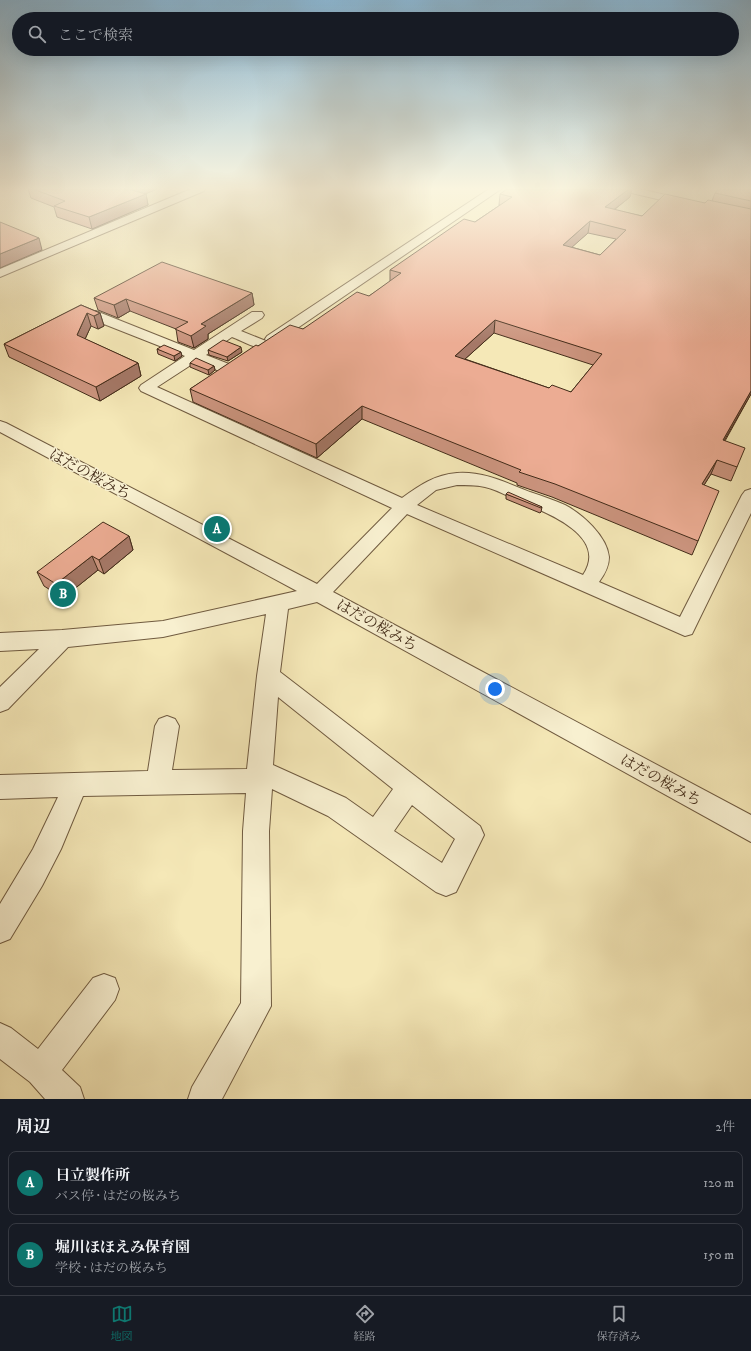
<!DOCTYPE html>
<html lang="ja">
<head>
<meta charset="utf-8">
<style>
	body { margin:0; font-family:"IM FELL DW Pica","Noto Serif JP",serif; background:#20242c; color:#f1f3f6 }
	.you { position:absolute; left:495px; top:689px; width:14px; height:14px; margin:-10px; border:3px solid #fff; border-radius:50%; background:#1a73e8; box-shadow:0 0 0 6px #1a73e833 }
	.badge { display:grid; place-items:center; width:26px; height:26px; border-radius:50%; background:#0f766e; color:#fff; font-size:13px; font-weight:700 }
	.pin { position:absolute; translate:-50% -50%; border:2px solid #fff; box-shadow:0 1px 4px #0006 }
	.list { margin:0; padding:0; list-style:none }
	h2 { display:flex; justify-content:space-between; align-items:center; height:52px; margin:0; padding:0 16px; font-size:17px }
	h2 small { font-size:13px; font-weight:400; color:#9ea1a6 }
	.list li { display:grid; grid-template-columns:26px 1fr auto; gap:12px; align-items:center; box-sizing:border-box; height:64px; margin:0 8px 8px; padding:0 8px; border:1px solid #363941; border-radius:8px }
	.list b { display:block; font-size:15px; white-space:nowrap }
	.list p { margin:0; font-size:13px; white-space:nowrap; color:#9ea1a6 }
	.list em { font-size:13px; font-style:normal; color:#9ea1a6 }
	.icon { flex:none; width:22px; height:22px; fill:none; stroke:currentColor; stroke-width:2; stroke-linecap:round; stroke-linejoin:round }
	.map { position:relative; flex:none; width:751px; height:1099px; overflow:hidden }
	.search { position:absolute; background:#171b24; box-shadow:0 4px 16px #0002; left:12px; right:12px; top:12px; height:44px; display:flex; align-items:center; gap:10px; box-sizing:border-box; padding:0 14px; border-radius:22px; color:#9ea1a6; font-size:15px }
	.sheet { height:196px; background:#171b24 }
	nav { display:flex; justify-content:space-around; align-items:center; box-sizing:border-box; height:56px; border-top:1px solid #363941; background:#171b24; font-size:11px; color:#9ea1a6 }
	nav a { display:grid; justify-items:center; gap:2px }
	nav .on { color:#0f766e }
	.map>svg:first-child { display:block }
	.lines { fill:none; stroke-linecap:round; stroke-linejoin:round }
	.minor-casing { stroke:#705b40; stroke-width:2 }
	.minor { fill:#f8f0d0; fill-rule:evenodd }
	.wall { fill:#cb947e; stroke:#432c19; fill-rule:evenodd }
	.shaded-wall { fill:#a57867; stroke:#432c19 }
	.building { fill:#ecac93; stroke:#432c19; fill-rule:evenodd }
	.labels { text-anchor:middle; stroke-width:3; stroke-linejoin:round; paint-order:stroke }
	.street-label { font-size:15px; fill:#432c19; stroke:#f8f0d0 }
</style>
</head>
<body>
<div class="map">
<svg width="751" height="1099" viewBox="0 0 751 1099">
	<rect width="100%" height="100%" fill="#f5e8b7"/>
	<filter id="stains"><feTurbulence type="fractalNoise" baseFrequency=".005" numOctaves="4"/><feColorMatrix values="0 0 0 0 .2 0 0 0 0 .09 0 0 0 0 .02 0 0 0 .5 -.17"/></filter>
	<radialGradient id="worn" r=".72"><stop offset=".6" stop-color="#630" stop-opacity="0"/><stop offset="1" stop-color="#630" stop-opacity=".3"/></radialGradient>
	<g class="lines">
		<g class="minor-casing">
			<g id="minor">
				<polygon points="191,189 205,189 204,191 0,277 0,269"/>
				<path d="M 489,189 L 501,189 L 277,342 L 270,343 L 272,345 L 270,348 C 258,351 243,341 232,337 L 206,355 L 234,366 L 236,369 L 234,372 C 222,375 208,366 197,361 L 157,387 L 402,498 C 420,485 434,475 457,473 C 483,471 507,483 530,492 C 542,496 554,500 565,505 C 582,514 607,536 609,557 C 609,567 604,575 599,582 L 680,617 L 742,495 L 745,491 L 751,489 L 751,513 L 692,634 L 685,636 L 407,514 L 333,592 L 751,815 L 751,842 L 317,602 L 288,609 L 280,672 L 480,826 L 484,835 L 456,892 L 446,896 L 436,892 L 328,816 L 272,789 L 269,831 L 271,1006 L 222,1099 L 188,1099 L 192,1087 L 241,1003 L 243,831 L 246,793 L 83,796 L 61,849 L 42,886 L 10,939 L 0,943 L 0,904 L 33,849 L 58,797 L 0,799 L 0,775 L 148,771 L 155,726 L 159,719 L 167,716 L 175,719 L 179,726 L 172,770 L 247,769 L 257,676 L 266,614 L 163,637 L 68,647 L 8,709 L 0,712 L 0,687 L 39,649 L 0,651 L 0,633 L 62,630 L 163,621 L 297,591 L 0,432 L 0,421 L 6,423 L 317,584 L 392,508 L 141,391 L 139,388 L 141,385 L 185,356 L 86,317 L 84,314 L 86,311 L 96,311 L 194,350 L 252,312 L 262,312 L 264,315 L 262,318 L 241,331 L 266,341 L 265,339 L 267,336 ZM 457,485 C 466,485 476,485 485,487 C 495,489 506,495 516,500 C 543,511 610,535 583,575 L 417,505 L 436,490 ZM 278,697 L 393,789 L 373,817 L 346,798 L 273,765 ZM 412,805 L 455,839 L 442,863 L 394,831 Z"/>
				<polygon points="622,189 640,189 691,201 692,203 687,206 623,191"/>
				<polygon points="104,974 115,978 119,989 115,1000 62,1070 80,1087 84,1099 45,1099 30,1082 0,1059 0,1023 11,1028 38,1049 93,978"/>
			</g>
		</g>
		<use href="#minor" class="minor"/>
	</g>
	<g class="wall">
		<polygon points="28,189 157,189 145,194 146,194 148,205 92,229 57,217 54,207 31,198"/>
		<path d="M 751,189 L 751,394 L 725,441 L 737,467 L 731,481 L 711,474 L 704,485 L 698,541 L 692,555 L 552,497 L 517,485 L 517,483 L 362,419 L 317,458 L 193,402 L 190,389 L 258,346 L 303,329 L 369,296 L 390,282 L 390,270 L 475,222 L 500,205 L 499,205 L 500,194 L 630,197 L 614,210 L 642,216 L 705,203 L 712,201 L 715,193 ZM 588,233 L 616,239 L 600,255 L 571,247 ZM 494,333 L 593,365 L 571,392 L 549,388 L 465,359 Z"/>
		<polygon points="252,293 254,305 208,334 208,339 194,348 178,342 176,329 130,311 118,318 98,310 94,298"/>
		<polygon points="81,305 100,313 104,326 98,329 91,326 85,339 138,363 141,376 100,401 9,357 4,344"/>
		<polygon points="157,349 182,356 175,361 158,354"/>
		<polygon points="208,350 242,352 228,361 209,355"/>
		<polygon points="190,363 214,366 215,370 209,375 190,367"/>
		<polygon points="506,494 542,507 541,512 540,513 506,499"/>
		<polygon points="129,536 133,550 104,574 98,570 63,598 44,586 37,572"/>
	</g>
	<g class="shaded-wall">
		<polygon points="128,189 157,189 130,200"/>
		<polygon points="629,189 632,189 630,197 602,219 605,207"/>
		<polygon points="146,194 148,205 92,229 89,217"/>
		<polygon points="590,221 588,233 561,257 563,245"/>
		<polygon points="39,238 42,250 0,268 0,254"/>
		<polygon points="252,293 254,305 208,334 208,339 194,348 191,336 201,324"/>
		<polygon points="126,299 130,311 118,318 114,305"/>
		<polygon points="87,313 91,326 81,348 77,335"/>
		<polygon points="100,313 104,326 98,329 94,316"/>
		<polygon points="495,320 494,333 454,369 455,356"/>
		<polygon points="241,347 242,352 228,361 227,357"/>
		<polygon points="181,352 182,356 175,361 174,356"/>
		<polygon points="138,363 141,376 100,401 96,387"/>
		<polygon points="214,366 215,370 209,375 208,370"/>
		<polygon points="751,391 751,394 717,453 723,440"/>
		<polygon points="362,406 362,419 317,458 316,444"/>
		<polygon points="717,460 711,474 696,498 702,484"/>
		<polygon points="129,536 133,550 104,574 99,560"/>
		<polygon points="92,556 98,570 63,598 56,584"/>
	</g>
	<g class="building">
		<polygon points="33,189 128,189 146,194 89,217 54,206 65,201"/>
		<path d="M 507,189 L 629,189 L 605,207 L 642,216 L 665,194 L 705,203 L 708,200 L 751,209 L 751,391 L 723,440 L 745,448 L 737,467 L 717,460 L 702,484 L 719,491 L 698,541 L 555,484 L 519,472 L 521,470 L 362,406 L 316,444 L 190,389 L 256,345 L 258,346 L 290,325 L 303,329 L 357,292 L 369,296 L 401,273 L 390,270 L 464,219 L 475,222 L 512,197 L 500,194 ZM 590,221 L 626,230 L 600,255 L 563,245 ZM 495,320 L 602,354 L 571,392 L 552,385 L 549,388 L 455,356 Z"/>
		<polygon points="718,189 751,189 751,201 715,193"/>
		<polygon points="0,222 39,238 0,254"/>
		<polygon points="162,262 252,293 201,324 206,326 191,336 175,329 188,322 126,299 114,305 94,298"/>
		<polygon points="81,305 100,313 94,316 87,313 77,335 138,363 96,387 4,344"/>
		<polygon points="223,340 241,347 227,357 208,350"/>
		<polygon points="164,345 181,352 174,356 157,349"/>
		<polygon points="196,358 214,366 208,370 190,363"/>
		<polygon points="508,492 542,507 541,508 506,494"/>
		<polygon points="103,522 129,536 99,560 92,556 56,584 37,572"/>
	</g>
	<linearGradient id="sky" x2="0" y2="1"><stop stop-color="#8bb8d5"/><stop offset="0.55" stop-color="#faf5df"/><stop offset="1" stop-color="#faf5df" stop-opacity="0"/></linearGradient>
	<rect width="751" height="343" fill="url(#sky)"/>
	<g class="labels">
		<g class="street-label">
			<text transform="translate(90 474) rotate(28)" y="5">はだの桜みち</text>
			<text transform="translate(377 625) rotate(29)" y="5">はだの桜みち</text>
			<text transform="translate(661 780) rotate(29)" y="5">はだの桜みち</text>
		</g>
	</g>
	<rect width="100%" height="100%" filter="url(#stains)"/>
	<rect width="100%" height="100%" fill="url(#worn)"/>
</svg>
<div class="you"></div>
<div class="pin badge" style="left:217px;top:529px">A</div>
<div class="pin badge" style="left:63px;top:594px">B</div>
<div class="search"><svg class="icon" aria-label="search" viewBox="0 0 24 24"><circle cx="10" cy="10" r="6"/><path d="M15 15l6 6"/></svg>ここで検索</div>
</div>
<section class="sheet">
<h2>周辺<small>2件</small></h2>
<ul class="list">
<li><span class="badge">A</span><div><b>日立製作所</b><p>バス停 · はだの桜みち</p></div><em>120 m</em></li>
<li><span class="badge">B</span><div><b>堀川ほほえみ保育園</b><p>学校 · はだの桜みち</p></div><em>150 m</em></li>
</ul>
</section>
<nav>
<a class="on"><svg class="icon" aria-label="map" viewBox="0 0 24 24"><path d="M3 6l6-2 6 2 6-2v14l-6 2-6-2-6 2zM9 4v14M15 6v14"/></svg>地図</a>
<a><svg class="icon" aria-label="directions" viewBox="0 0 24 24"><path d="M12 3l9 9-9 9-9-9zM9 14v-3h6M13 9l2 2-2 2"/></svg>経路</a>
<a><svg class="icon" aria-label="saved" viewBox="0 0 24 24"><path d="M7 4h10v16l-5-4-5 4z"/></svg>保存済み</a>
</nav>
</body>
</html>
